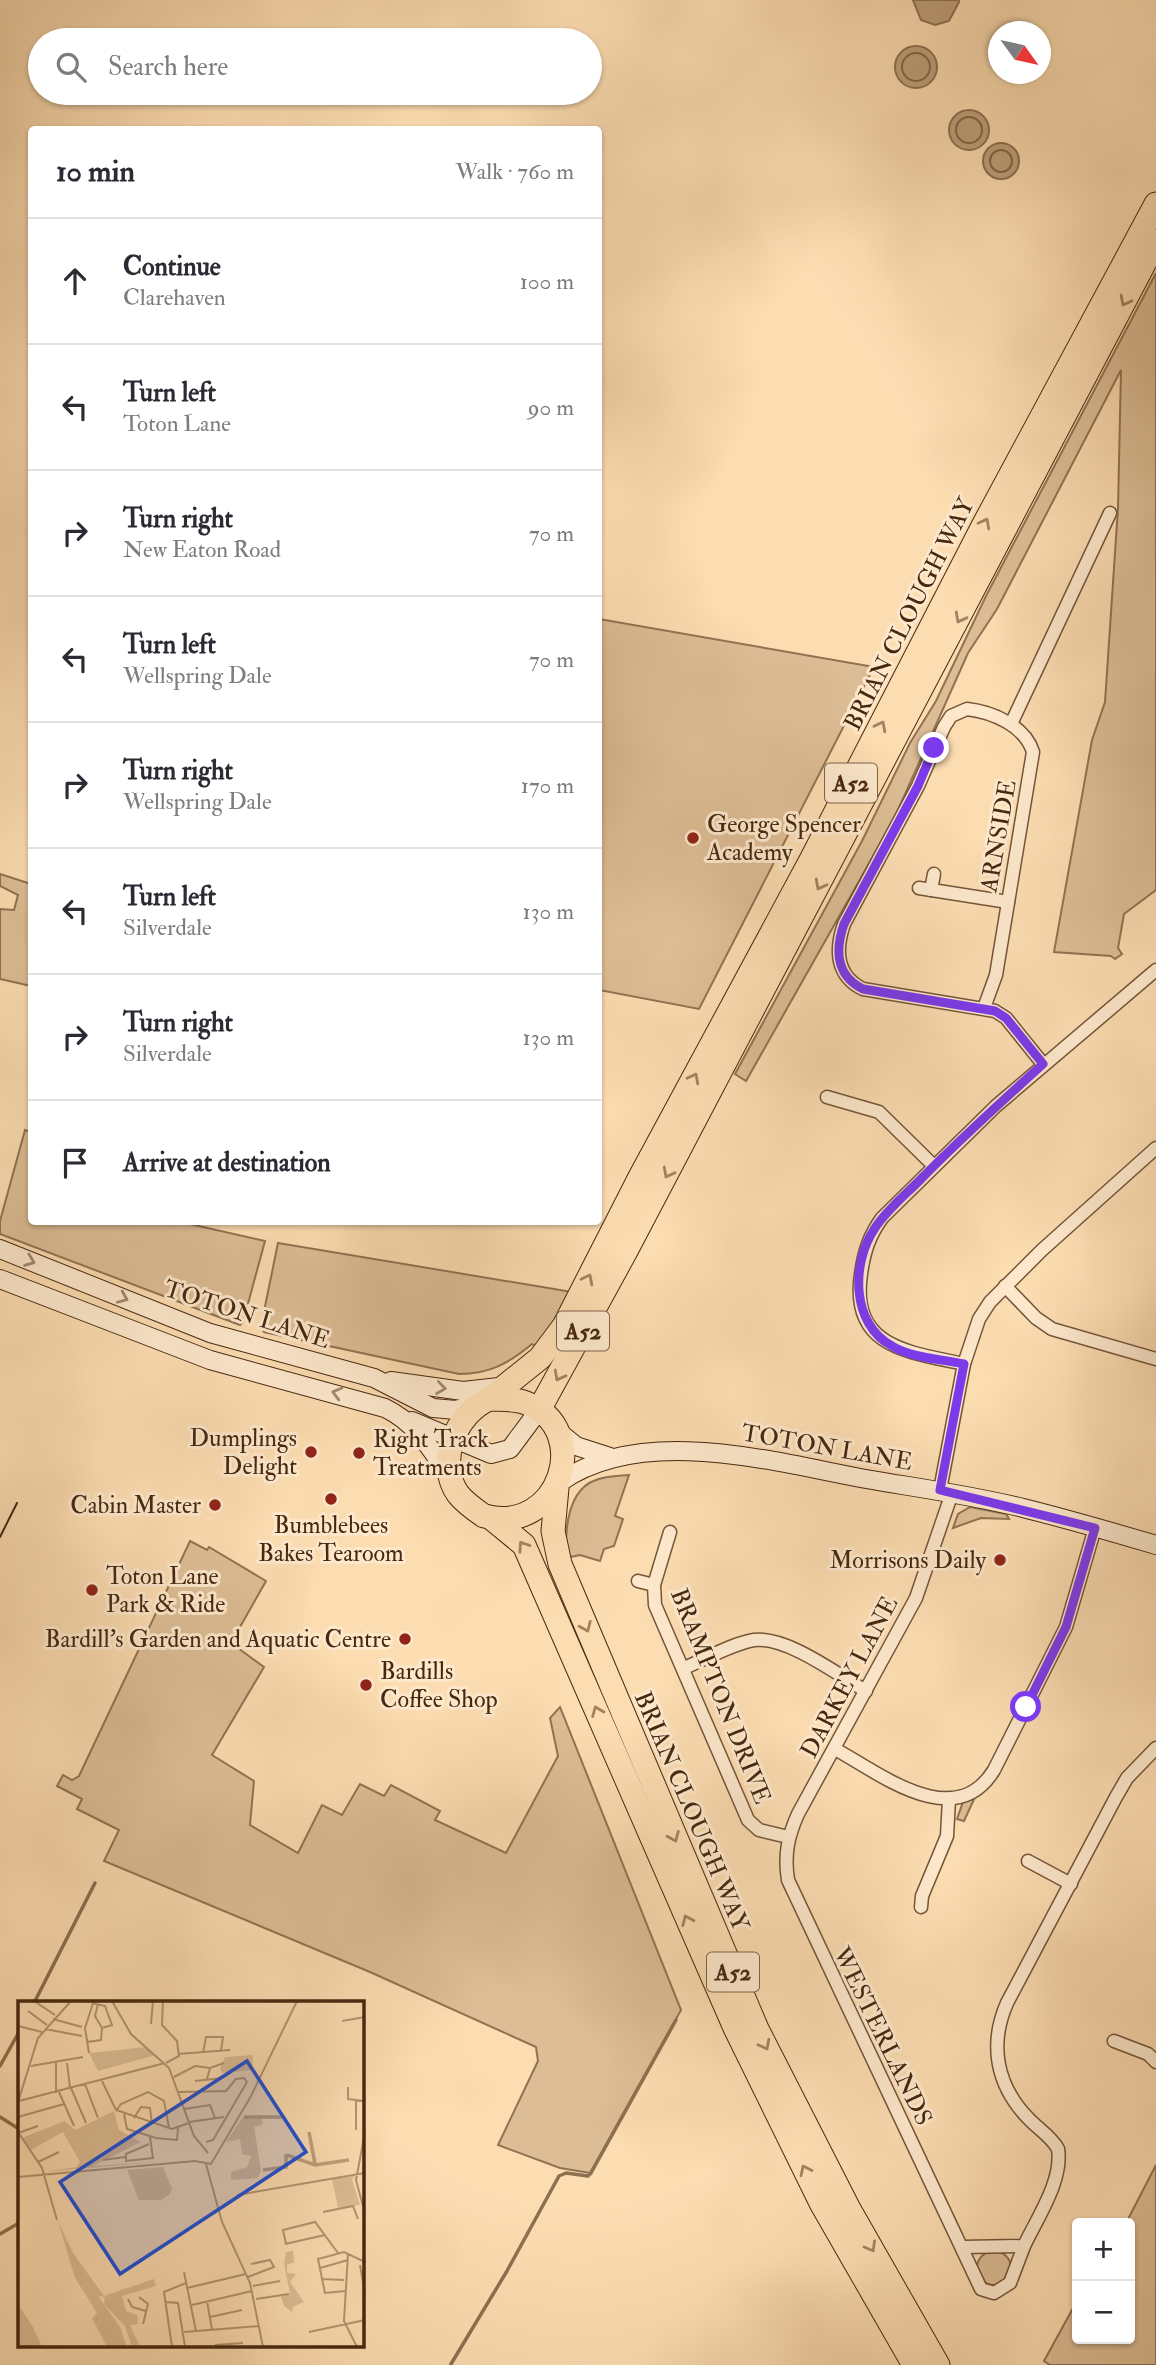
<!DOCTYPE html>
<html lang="en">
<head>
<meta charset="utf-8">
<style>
	body { margin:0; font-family:"IM FELL Double Pica",serif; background:#f2f2f3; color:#2b2b33 }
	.controls { position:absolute; right:21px; bottom:21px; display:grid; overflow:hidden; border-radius:7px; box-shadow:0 2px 5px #0004 }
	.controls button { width:63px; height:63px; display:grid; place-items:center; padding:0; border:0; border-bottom:2px solid #e1e1e2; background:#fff; color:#2b2b33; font:35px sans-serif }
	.compass { position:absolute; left:988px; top:21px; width:63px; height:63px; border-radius:50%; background:#fff; box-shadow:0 2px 5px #0004; rotate:123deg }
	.stop { position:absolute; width:21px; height:21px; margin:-16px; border:5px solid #7c3aed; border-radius:50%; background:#fff }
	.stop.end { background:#7c3aed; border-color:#fff; box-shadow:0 2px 7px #0008 }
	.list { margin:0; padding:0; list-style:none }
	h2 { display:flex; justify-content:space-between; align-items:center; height:91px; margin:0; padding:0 28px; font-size:30px }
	h2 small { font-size:23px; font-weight:400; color:#7c7c81 }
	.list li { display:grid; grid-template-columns:46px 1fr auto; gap:21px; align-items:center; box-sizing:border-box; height:126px; padding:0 28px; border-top:2px solid #e1e1e2 }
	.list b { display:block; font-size:26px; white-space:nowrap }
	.list p { margin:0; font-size:23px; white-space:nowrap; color:#7c7c81 }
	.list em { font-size:23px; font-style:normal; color:#7c7c81 }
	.icon { flex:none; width:38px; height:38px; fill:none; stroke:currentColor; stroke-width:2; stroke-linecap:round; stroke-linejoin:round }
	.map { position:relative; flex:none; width:1156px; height:2365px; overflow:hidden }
	.search { position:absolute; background:#fff; box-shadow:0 2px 5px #0004; left:28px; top:28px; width:574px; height:77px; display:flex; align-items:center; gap:18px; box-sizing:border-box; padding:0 24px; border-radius:38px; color:#7c7c81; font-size:26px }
	.panel { position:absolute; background:#fff; box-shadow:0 2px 5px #0004; left:28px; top:126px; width:574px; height:1099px; border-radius:7px }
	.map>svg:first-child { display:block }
	.green { fill:#ddbd95; stroke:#927252; stroke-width:2 }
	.water { fill:#be9f7a; stroke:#8e6f4f; stroke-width:2 }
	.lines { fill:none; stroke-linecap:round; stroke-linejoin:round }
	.shore { stroke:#826444; stroke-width:2 }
	.stream { stroke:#8e6f4f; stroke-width:3.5 }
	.street-casing { stroke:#745538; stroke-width:15 }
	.secondary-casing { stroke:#47280f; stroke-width:20 }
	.highway-casing { stroke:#47280f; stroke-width:25 }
	.street { stroke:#fde8cc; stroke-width:12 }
	.secondary { stroke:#fde8cc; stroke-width:18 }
	.highway { stroke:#fcdcb1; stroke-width:23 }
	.tram { stroke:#47280f; stroke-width:2 }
	.oneway { stroke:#a28260 }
	.oneway2 { stroke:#a2886e }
	.route { stroke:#7c3aed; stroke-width:9 }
	.poi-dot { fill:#8f2418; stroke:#fde8cc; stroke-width:2.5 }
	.labels { text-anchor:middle; stroke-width:6; stroke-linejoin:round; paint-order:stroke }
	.shield { fill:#fde8cc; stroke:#7e6248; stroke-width:2 }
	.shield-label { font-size:23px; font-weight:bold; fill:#47280f }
	.street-label { font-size:24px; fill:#47280f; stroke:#fde8cc }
	.poi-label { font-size:24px; fill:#47280f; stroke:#fde8cc; text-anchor:start }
	.inset-river { fill:none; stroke:#be9f7a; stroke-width:3.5 }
	.inset-road { fill:none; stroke:#b49470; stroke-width:2 }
	.view { fill:#1d4ed8; fill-opacity:0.15; stroke:#1d4ed8; stroke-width:3.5 }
	.inset-edge { fill:none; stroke:#47280f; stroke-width:3.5 }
</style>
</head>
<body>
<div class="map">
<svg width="1156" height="2365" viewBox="0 0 1156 2365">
	<rect width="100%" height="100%" fill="#fcdcb1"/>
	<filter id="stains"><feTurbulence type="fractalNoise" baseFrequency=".00286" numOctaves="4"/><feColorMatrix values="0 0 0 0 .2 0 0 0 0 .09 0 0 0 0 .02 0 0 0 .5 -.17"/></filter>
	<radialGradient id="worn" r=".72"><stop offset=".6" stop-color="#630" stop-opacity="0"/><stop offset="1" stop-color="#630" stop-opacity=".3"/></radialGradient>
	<g class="green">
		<polygon points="1156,273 1156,890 1124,914 1118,948 1122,954 1115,959 1111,956 1054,952 1092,740 1105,702 1118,508 1121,370 997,609 968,653 893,821 746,1081 735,1074 862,841 910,743 936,701 986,596"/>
		<polygon points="599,619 874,667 699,1009 599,990"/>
		<polygon points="0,874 31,884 31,986 0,979 0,909 14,910 18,895 0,886"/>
		<polygon points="25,1130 31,1132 32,1222 181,1222 265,1241 243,1322 240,1325 0,1234 0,1221"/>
		<path d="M 278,1243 L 572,1292 L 537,1347 L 532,1344 C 509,1363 490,1374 459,1374 L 264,1332 L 261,1326 Z"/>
		<path d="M 629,1475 L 615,1516 L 623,1519 L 614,1546 L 604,1549 L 600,1561 L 580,1555 L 566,1558 C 565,1533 566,1490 596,1480 C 606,1476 619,1476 629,1475 Z"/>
		<polygon points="970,1507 1006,1514 1009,1519 981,1518 953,1528 958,1514"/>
		<polygon points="190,1541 207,1550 209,1547 266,1581 231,1643 264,1667 212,1755 254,1781 250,1825 298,1853 322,1805 342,1815 360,1784 384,1796 391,1785 440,1811 435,1820 506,1853 558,1756 550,1718 560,1707 681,2010 590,2173 560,2168 498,2145 538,2061 536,2047 370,1972 104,1861 119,1830 77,1809 82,1799 57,1786 63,1775 72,1780 79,1776"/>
		<polygon points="972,1795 975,1797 964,1821 957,1819 964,1799"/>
		<polygon points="1156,2165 1156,2365 1050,2365 1044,2361 1072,2310 1077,2312 1077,2339 1130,2339 1130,2223 1126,2223"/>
		<circle cx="994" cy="2268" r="17"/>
	</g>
	<g class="water">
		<polygon points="913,0 959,0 959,2 949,21 935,25 921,20"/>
		<circle cx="916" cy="67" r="21"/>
		<circle cx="969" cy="130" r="20"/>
		<circle cx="1001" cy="161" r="18"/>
	</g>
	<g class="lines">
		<g class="shore">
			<circle cx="916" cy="67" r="14"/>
			<circle cx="969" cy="130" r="13"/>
			<circle cx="1001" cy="161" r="11"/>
		</g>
		<g class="stream">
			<polyline points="34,2003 95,1883"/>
			<polyline points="0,2066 19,2032"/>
			<polyline points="0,2117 19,2129"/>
			<polyline points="0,2234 19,2223"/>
			<polyline points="451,2364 507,2271 559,2176 566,2173 588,2176 591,2173 676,2020"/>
		</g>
		<g class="street-casing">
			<g id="street">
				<polyline points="1011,724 1110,513"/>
				<polyline points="919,888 1008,902"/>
				<polyline points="931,890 934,874"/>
				<path d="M 984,1008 L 996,975 L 1033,752 C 1025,726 993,712 967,709 L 951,716 L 944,727 L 918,786 L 844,924 C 835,950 836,976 863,989 L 995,1011 L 1006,1018 L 1043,1064"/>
				<polyline points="827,1097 879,1112 934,1166"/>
				<polyline points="1005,1286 1036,1318 1052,1329 1156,1359"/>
				<path d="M 964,1364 C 909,1352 850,1348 861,1274 C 864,1252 869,1236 882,1218 L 996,1106 L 1156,970"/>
				<polyline points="940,1490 964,1364 979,1319 990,1302 1042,1250 1156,1148"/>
				<path d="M 952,1493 L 916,1598 L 798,1814 C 788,1836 784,1855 788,1880 L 981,2289 L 994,2293 L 1010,2283 L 1024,2246"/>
				<polyline points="670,1532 654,1585 655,1605 748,1820 759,1830 788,1837"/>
				<polyline points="638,1581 654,1585"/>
				<path d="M 684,1668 C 706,1659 731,1644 754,1640 C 787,1636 838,1675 866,1691"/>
				<path d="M 835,1749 C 879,1773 955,1834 994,1770 L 1066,1627 L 1095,1528"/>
				<polyline points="1028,1861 1071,1884"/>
				<polyline points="921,1907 922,1896 947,1836 949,1799"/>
				<polyline points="1114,2041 1148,2054 1156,2062"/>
				<path d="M 964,2247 L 1024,2246 C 1037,2218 1063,2181 1058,2149 C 1052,2137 1037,2128 1028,2118 C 996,2085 989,2044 1007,2003 L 1116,1797 L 1127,1778 L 1156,1748"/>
			</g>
		</g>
		<g class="secondary-casing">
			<g id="secondary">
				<polyline points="0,1249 210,1333 374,1378 433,1408 456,1410 480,1403"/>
				<path d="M 0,1279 L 210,1360 L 385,1408 C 416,1423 431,1449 450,1477"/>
				<polyline points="391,1381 463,1391 499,1387"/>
				<polyline points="412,1421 491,1454 510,1449 539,1410"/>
				<polyline points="555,1429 576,1446 610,1457"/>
				<path d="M 560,1482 C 643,1424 774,1462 866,1479 C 918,1488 971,1495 1023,1508 C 1067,1519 1112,1532 1156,1545"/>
			</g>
		</g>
		<g class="highway-casing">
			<g id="highway">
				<polyline points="489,1399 540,1358 564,1326 640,1177 811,860 983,526 1156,204"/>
				<path d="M 489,1399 C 501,1400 514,1398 526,1403 C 594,1429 560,1536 484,1516 C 474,1509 465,1503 458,1494 C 436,1463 455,1414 489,1399 Z"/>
				<polyline points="539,1410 626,1251 1156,241"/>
				<polyline points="557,1488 553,1531 560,1564 757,2029 849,2209 938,2365"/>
				<polyline points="490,1517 524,1545 735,2028 821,2203 914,2365"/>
			</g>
		</g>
		<use href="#street" class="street"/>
		<use href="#secondary" class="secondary"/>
		<use href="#highway" class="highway"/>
		<polyline class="tram" points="0,1537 17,1503"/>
	</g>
	<defs><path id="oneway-chevron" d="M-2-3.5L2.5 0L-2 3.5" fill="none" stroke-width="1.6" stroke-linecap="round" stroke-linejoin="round" transform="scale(1.75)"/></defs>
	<g class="oneway">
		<use href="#oneway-chevron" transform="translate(1125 301) rotate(117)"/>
		<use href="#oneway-chevron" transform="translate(985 523) rotate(-62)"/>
		<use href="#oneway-chevron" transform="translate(960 618) rotate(118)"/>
		<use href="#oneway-chevron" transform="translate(881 726) rotate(-63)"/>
		<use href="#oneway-chevron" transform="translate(820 885) rotate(118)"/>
		<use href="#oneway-chevron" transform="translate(694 1078) rotate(-62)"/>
		<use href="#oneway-chevron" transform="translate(668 1173) rotate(118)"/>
		<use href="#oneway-chevron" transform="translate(588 1279) rotate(-63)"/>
		<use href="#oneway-chevron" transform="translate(559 1376) rotate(118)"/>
		<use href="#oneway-chevron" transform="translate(523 1546) rotate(-124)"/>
		<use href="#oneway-chevron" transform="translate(586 1627) rotate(67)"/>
		<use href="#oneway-chevron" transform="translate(597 1711) rotate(-112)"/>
		<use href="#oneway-chevron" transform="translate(674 1837) rotate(67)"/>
		<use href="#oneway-chevron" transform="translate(687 1920) rotate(-114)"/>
		<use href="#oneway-chevron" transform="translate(765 2045) rotate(63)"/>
		<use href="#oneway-chevron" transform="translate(805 2170) rotate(-116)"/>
		<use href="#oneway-chevron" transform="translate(871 2247) rotate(60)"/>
	</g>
	<g class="oneway2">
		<use href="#oneway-chevron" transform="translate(30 1261) rotate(21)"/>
		<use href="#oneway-chevron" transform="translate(123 1298) rotate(23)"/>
		<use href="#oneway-chevron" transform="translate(441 1388) rotate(8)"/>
		<use href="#oneway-chevron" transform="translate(337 1393) rotate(-165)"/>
	</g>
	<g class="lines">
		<path class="route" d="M 934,748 L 918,786 L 844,924 C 835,950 836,976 863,989 L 995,1011 L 1006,1018 L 1043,1064 C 1001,1102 959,1140 919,1181 C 904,1196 887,1210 875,1228 C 851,1263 851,1324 892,1346 C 912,1358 941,1359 964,1364 L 940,1490 L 1095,1528 L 1066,1627 L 1026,1707"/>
	</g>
	<g class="poi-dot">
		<circle cx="693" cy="838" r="7"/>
		<circle cx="311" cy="1452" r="7"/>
		<circle cx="359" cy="1453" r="7"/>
		<circle cx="331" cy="1499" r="7"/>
		<circle cx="215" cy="1505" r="7"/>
		<circle cx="1000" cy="1560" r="7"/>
		<circle cx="92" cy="1590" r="7"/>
		<circle cx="405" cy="1639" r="7"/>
		<circle cx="366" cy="1685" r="7"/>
	</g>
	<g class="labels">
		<g class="shield">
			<rect x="825" y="763.5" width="52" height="39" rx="5"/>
			<rect x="557" y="1311.5" width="52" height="39" rx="5"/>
			<rect x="707" y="1952.5" width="52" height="39" rx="5"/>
		</g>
		<g class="shield-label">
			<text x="851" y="791">A52</text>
			<text x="583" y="1339">A52</text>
			<text x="733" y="1980">A52</text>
		</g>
		<g class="street-label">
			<text transform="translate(909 614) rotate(-63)" y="8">BRIAN CLOUGH WAY</text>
			<text transform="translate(998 836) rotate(-80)" y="8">ARNSIDE</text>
			<text transform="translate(247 1314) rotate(18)" y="8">TOTON LANE</text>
			<text transform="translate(827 1447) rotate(10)" y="8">TOTON LANE</text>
			<text transform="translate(849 1677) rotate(-62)" y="8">DARKEY LANE</text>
			<text transform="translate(721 1696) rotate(68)" y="8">BRAMPTON DRIVE</text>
			<text transform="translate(692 1811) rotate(67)" y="8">BRIAN CLOUGH WAY</text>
			<text transform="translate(883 2036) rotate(64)" y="8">WESTERLANDS</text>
		</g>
		<g class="poi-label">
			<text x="707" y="832">George Spencer<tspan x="707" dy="28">Academy</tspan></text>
			<text x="297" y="1446" text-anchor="end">Dumplings<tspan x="297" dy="28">Delight</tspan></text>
			<text x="373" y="1447">Right Track<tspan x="373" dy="28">Treatments</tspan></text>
			<text x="201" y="1513" text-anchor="end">Cabin Master</text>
			<text x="331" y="1533" text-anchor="middle">Bumblebees<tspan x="331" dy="28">Bakes Tearoom</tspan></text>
			<text x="986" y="1568" text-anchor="end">Morrisons Daily</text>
			<text x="106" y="1584">Toton Lane<tspan x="106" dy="28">Park &amp; Ride</tspan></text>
			<text x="391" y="1647" text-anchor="end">Bardill's Garden and Aquatic Centre</text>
			<text x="380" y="1679">Bardills<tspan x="380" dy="28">Coffee Shop</tspan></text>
		</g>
	</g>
	<g transform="translate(18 2001)">
		<rect width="346" height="346" fill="#fcdcb1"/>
		<path d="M 128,46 L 138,54 L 80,70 L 71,52 ZM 235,54 L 234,69 L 204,72 L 202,68 L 207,56 ZM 96,110 L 101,129 L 123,141 L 75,165 L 149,160 L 26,171 L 58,166 L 62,161 L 45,131 L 13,149 L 4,137 L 47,120 L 57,129 ZM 243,115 L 245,123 L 236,126 L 243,169 L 240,177 L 213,179 L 213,171 L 229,166 L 233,155 L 224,153 L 222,138 L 208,141 L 225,116 ZM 145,166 L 154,188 L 151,194 L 143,199 L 121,199 L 109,169 ZM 338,175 L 334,178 L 342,204 L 320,207 L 314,178 ZM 40,220 L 55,252 L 86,295 L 136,278 L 138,285 L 104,295 L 108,310 L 119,314 L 120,323 L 112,324 L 122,346 L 114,346 L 107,325 L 86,303 L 87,296 L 80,295 L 102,326 L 109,346 L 89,346 L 74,317 L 79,312 L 57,277 ZM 275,250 L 276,261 L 269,264 L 269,272 L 278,273 L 272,281 L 286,301 L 275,306 L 274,311 L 266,305 L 263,295 L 272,293 L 266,262 L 268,251 ZM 0,304 L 15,326 L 24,346 L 0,346 Z" fill="#ddbd95"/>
		<path class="inset-river" d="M 226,116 L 265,116M 291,131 L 297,163M 269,154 L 297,164 L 331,159M 245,169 L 268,166 L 268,153"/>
		<path class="inset-road" d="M 16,0 L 37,14M 94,0 L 113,33 L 151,67 L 176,135 L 190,152M 145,0 L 144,24 L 159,40 L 161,55 L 148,62M 80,3 L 77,15 L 84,27M 10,10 L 29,24M 35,18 L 64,26M 324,20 L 347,16M 133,23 L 135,0M 0,25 L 24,31M 27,28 L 64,35M 69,41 L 83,39 L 84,27 L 94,24 L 87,5 L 74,2M 71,52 L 67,27 L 75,2M 185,52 L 188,36 L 205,36 L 203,50M 160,53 L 212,49M 38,62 L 38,92M 49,62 L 52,87M 0,63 L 1,41M 13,65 L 65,56M 156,76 L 177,65 L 192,67M 83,78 L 98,109 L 154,128 L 171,122M 189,78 L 192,67 L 206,62M 177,80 L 205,77M 67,83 L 80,117M 330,86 L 330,98 L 347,100M 53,87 L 68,122M 41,91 L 56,125M 161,91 L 208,90 L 218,78 L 226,77 L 229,81M 338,99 L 338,129M 1,100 L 147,62M 0,101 L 20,37 L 53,0M 166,108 L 192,104 L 197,117M 98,110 L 103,103 L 130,91 L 146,100 L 151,127M 106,113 L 109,128 L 138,137 L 159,139 L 160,127M 0,116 L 46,103M 116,117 L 123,106 L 132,107 L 134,123M 171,121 L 206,116M 0,131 L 24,167 L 39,219M 347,131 L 338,179 L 347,213M 0,132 L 20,125M 188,141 L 195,139 L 229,81M 131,143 L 108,153 L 108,160 L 135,157 L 132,136M 85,159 L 107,156M 20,161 L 41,151M 188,163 L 204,221 L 232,282 L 245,346M 0,176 L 177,160 L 193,163 L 233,95 L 279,0M 219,194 L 347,172M 305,211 L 335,205 L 340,218M 267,243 L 307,234M 268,243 L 265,229 L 297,221 L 320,252M 330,253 L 326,320 L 339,346M 342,264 L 347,293M 302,267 L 330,259M 166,271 L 178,330M 230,276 L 256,266 L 252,259 L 233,263M 304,278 L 326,279M 235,285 L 262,280M 169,287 L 228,273M 327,290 L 307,292 L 300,258 L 326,251 L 347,261M 121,296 L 130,303 L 125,323M 110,298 L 114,306 L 128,310M 238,298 L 271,293M 189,300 L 194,329M 148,301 L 160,302 L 167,346M 174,304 L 234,290M 192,316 L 224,309M 166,331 L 241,325M 291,331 L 347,319M 197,344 L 225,342M 154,346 L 146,291 L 168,282"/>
		<path class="view" d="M 229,60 L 288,151 L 102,273 L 42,181 Z"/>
		<rect width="346" height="346" class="inset-edge"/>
	</g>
	<rect width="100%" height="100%" filter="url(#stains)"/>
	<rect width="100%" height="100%" fill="url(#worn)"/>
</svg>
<div class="controls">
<button>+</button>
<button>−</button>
</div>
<svg class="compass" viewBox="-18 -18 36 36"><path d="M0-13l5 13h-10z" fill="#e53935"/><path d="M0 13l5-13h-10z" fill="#7c7c81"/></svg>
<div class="stop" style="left:1026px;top:1707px"></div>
<div class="stop end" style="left:934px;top:748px"></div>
<div class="search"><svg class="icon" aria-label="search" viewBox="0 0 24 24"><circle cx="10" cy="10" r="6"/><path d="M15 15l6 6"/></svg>Search here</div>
<section class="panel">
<h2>10 min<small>Walk · 760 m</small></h2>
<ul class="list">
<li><svg class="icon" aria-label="ahead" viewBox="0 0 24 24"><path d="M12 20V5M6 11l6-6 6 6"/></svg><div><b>Continue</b><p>Clarehaven</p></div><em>100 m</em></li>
<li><svg class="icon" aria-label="left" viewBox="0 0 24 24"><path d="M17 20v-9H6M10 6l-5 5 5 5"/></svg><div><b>Turn left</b><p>Toton Lane</p></div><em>90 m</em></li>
<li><svg class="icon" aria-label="right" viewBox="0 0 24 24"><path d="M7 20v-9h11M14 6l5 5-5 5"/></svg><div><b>Turn right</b><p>New Eaton Road</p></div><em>70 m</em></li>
<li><svg class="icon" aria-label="left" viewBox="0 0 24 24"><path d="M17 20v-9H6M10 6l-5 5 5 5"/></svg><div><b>Turn left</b><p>Wellspring Dale</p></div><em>70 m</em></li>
<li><svg class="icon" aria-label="right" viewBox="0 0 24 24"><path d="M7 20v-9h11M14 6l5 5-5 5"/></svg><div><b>Turn right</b><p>Wellspring Dale</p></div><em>170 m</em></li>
<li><svg class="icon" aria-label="left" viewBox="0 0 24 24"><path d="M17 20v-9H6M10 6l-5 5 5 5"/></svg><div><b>Turn left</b><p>Silverdale</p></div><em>130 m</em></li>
<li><svg class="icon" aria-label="right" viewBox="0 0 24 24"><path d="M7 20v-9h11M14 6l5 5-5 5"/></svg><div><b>Turn right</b><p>Silverdale</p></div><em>130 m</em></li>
<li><svg class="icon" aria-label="arrive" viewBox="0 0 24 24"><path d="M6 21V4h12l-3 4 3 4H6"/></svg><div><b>Arrive at destination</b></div></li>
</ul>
</section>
</div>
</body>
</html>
